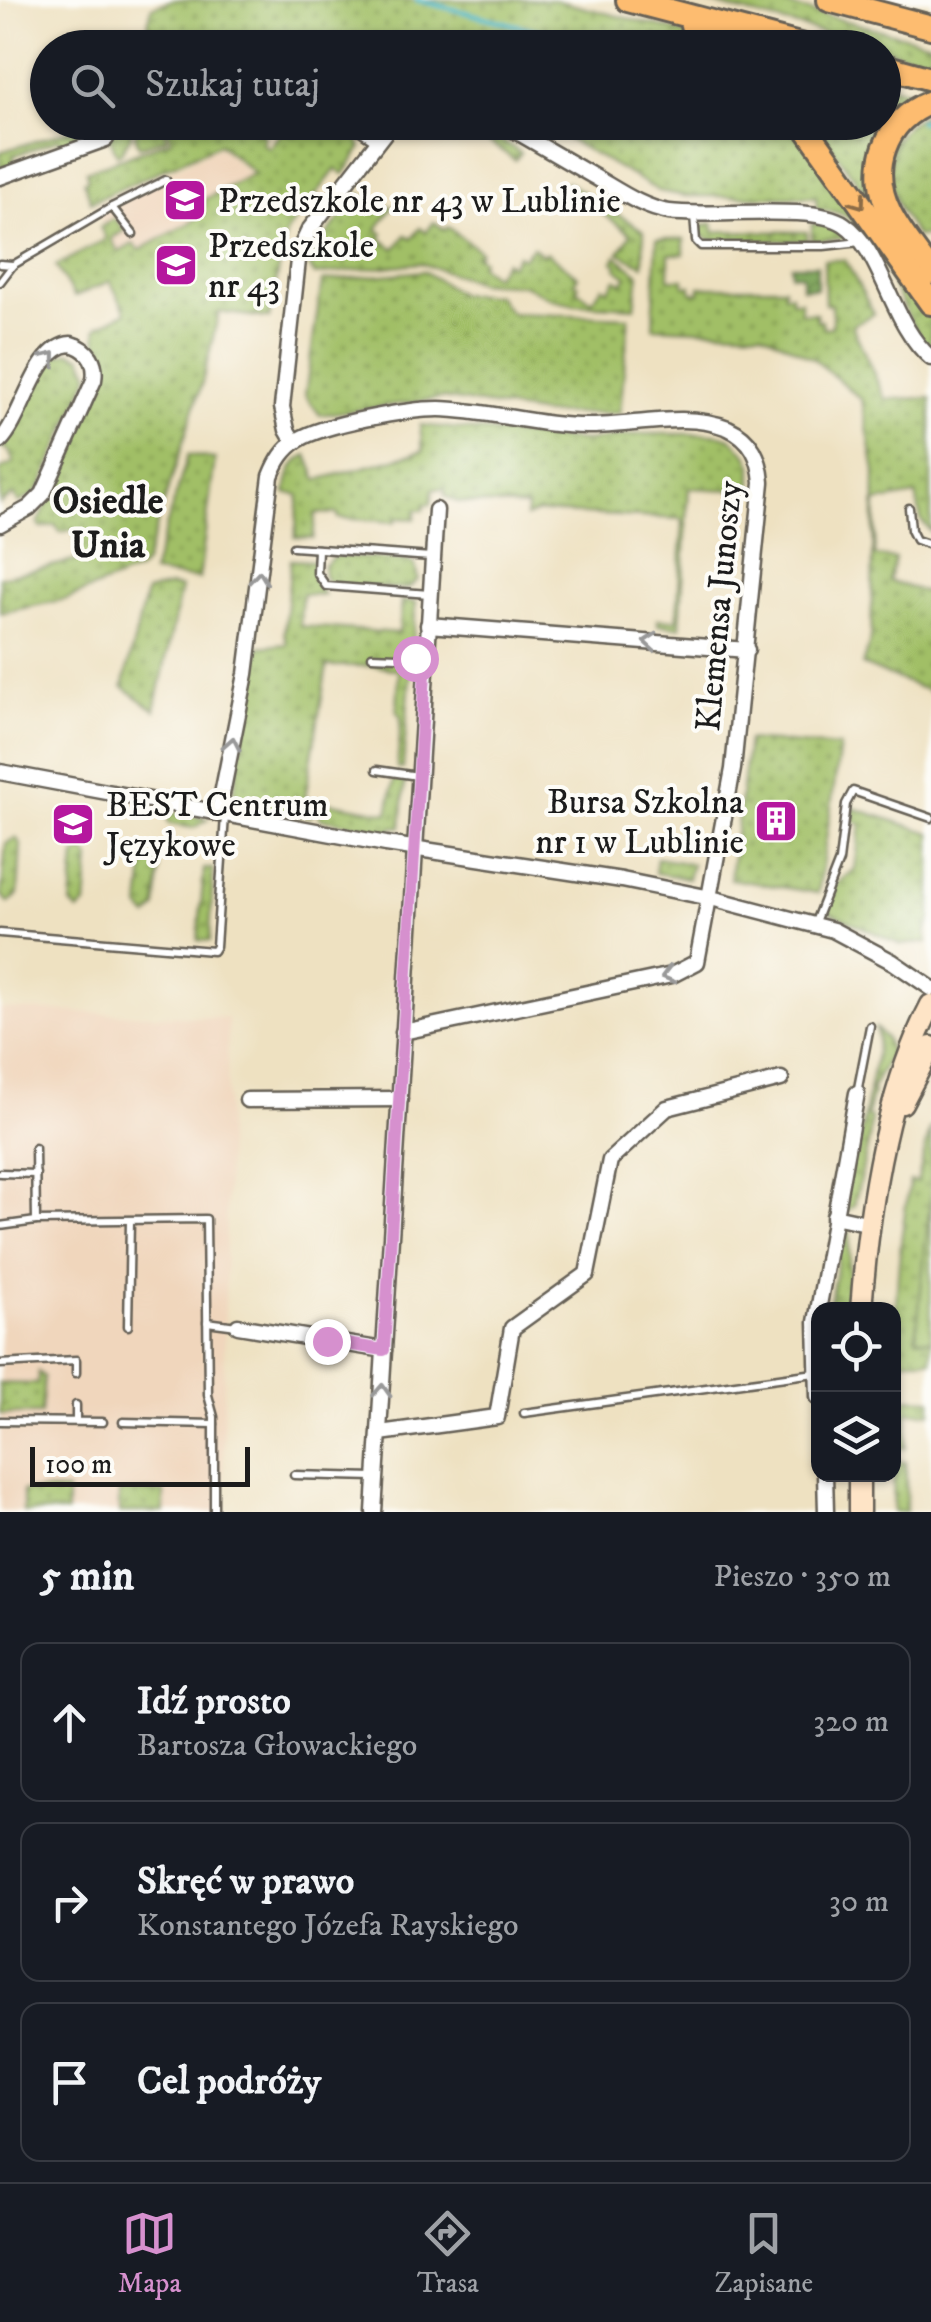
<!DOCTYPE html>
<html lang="pl">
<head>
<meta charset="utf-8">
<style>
	body { margin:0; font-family:"IM FELL DW Pica",serif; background:#242831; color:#f1f3f6 }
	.controls { position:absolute; right:30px; bottom:30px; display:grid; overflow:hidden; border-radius:20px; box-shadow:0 2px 8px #0004 }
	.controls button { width:90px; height:90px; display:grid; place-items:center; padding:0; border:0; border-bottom:2px solid #363941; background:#171b24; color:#f1f3f6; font:50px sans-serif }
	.scale { position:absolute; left:30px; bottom:25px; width:220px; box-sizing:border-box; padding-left:10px; border:5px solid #1c1c1c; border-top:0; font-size:28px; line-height:35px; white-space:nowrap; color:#1c1c1c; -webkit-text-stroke:8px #fdfcf7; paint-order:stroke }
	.stop { position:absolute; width:30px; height:30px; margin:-22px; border:8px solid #d690ce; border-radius:50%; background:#fff }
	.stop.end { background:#d690ce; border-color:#fff; box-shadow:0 2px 10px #0008 }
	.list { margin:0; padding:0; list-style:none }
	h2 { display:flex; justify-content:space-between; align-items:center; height:130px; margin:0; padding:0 40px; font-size:42px }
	h2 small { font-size:32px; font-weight:400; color:#9ea1a6 }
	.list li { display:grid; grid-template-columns:65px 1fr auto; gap:30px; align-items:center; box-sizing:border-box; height:160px; margin:0 20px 20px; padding:0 20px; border:2px solid #363941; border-radius:20px }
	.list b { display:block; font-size:38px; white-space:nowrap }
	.list p { margin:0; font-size:32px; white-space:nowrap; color:#9ea1a6 }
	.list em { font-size:32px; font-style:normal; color:#9ea1a6 }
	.icon { flex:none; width:55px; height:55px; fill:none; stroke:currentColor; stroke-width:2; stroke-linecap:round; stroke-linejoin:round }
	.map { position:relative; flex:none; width:931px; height:1512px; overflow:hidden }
	.search { position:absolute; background:#171b24; box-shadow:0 2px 8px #0004; left:30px; right:30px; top:30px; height:110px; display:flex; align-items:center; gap:25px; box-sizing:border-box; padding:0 35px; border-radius:55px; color:#9ea1a6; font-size:38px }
	.sheet { height:670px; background:#171b24 }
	nav { display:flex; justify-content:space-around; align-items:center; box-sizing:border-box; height:140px; border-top:2px solid #363941; background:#171b24; font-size:28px; color:#9ea1a6 }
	nav a { display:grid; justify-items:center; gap:5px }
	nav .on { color:#d690ce }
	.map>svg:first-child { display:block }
	.built { fill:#f0d6bc }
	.green { fill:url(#green-dots); stroke:#5e6e41; stroke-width:2.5 }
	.forest { fill:url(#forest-crowns); stroke:#4e613c; stroke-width:2.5 }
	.pitch { fill:#a1bf66; stroke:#5e6e41; stroke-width:2.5 }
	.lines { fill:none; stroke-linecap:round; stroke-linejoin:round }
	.stream { stroke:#45b4bf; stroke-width:5 }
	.lane-casing { stroke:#666156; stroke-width:11 }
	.street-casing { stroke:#666156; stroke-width:19 }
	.secondary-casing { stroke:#666156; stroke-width:25 }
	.primary-casing { stroke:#666156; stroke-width:28 }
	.lane { stroke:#fff; stroke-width:6 }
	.street { stroke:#fff; stroke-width:14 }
	.secondary { stroke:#fee4c6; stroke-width:20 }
	.primary { stroke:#fdbc70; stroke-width:22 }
	.oneway { stroke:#8c6c46 }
	.oneway2 { stroke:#999 }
	.route { stroke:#d690ce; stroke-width:12 }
	.labels { text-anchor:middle; stroke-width:8; stroke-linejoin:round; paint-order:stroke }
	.poi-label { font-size:35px; fill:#1c1c1c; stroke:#fdfcf7; text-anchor:start }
	.street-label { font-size:35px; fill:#1c1c1c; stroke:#fdfcf7 }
	.neighbourhood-label { font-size:38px; font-weight:bold; fill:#1c1c1c; stroke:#fdfcf7 }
</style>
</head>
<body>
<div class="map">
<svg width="931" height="1512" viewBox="0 0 931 1512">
	<defs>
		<pattern id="green-dots" width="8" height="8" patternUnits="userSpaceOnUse" patternTransform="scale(2.5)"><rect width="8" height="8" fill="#a1bf66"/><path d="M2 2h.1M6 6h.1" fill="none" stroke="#829a53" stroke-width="1.8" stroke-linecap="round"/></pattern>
		<pattern id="forest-crowns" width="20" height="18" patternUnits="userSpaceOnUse" patternTransform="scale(2.5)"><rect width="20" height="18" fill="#80a65b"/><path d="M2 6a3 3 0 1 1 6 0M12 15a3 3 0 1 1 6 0" fill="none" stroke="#68864a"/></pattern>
	</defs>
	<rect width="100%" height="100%" fill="#fdfcf7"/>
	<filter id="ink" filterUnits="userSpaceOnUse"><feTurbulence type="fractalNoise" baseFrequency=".01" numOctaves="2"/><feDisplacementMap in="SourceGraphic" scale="20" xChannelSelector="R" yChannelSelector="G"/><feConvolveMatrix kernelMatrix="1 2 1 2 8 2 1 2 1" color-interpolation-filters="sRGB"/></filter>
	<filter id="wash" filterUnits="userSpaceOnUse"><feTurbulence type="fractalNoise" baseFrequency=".0048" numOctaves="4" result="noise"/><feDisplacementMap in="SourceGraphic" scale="40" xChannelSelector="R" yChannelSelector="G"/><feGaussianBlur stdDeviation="2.25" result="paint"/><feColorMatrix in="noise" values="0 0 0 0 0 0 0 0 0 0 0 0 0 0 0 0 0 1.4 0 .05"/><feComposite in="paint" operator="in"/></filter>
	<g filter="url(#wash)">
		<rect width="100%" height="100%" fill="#eee1c1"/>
		<g class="built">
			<polygon points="219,147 263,186 166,346 95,208"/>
			<polygon points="0,1009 228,1018 223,1512 0,1512"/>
		</g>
		<g class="green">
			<polygon points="173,0 554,0 674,30 712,47 276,48 245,33 204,41 196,47 156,48 148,24 152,7"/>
			<polygon points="697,0 766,0 931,43 931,61"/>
			<polygon points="884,84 925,95 899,110 882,216 814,123 884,122"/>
			<path d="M 931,109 L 931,235 L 917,237 C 894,206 880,170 900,134 C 905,124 922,116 931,109 Z"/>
			<polygon points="415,122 466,123 471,126 464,135 459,137 440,124 429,137 412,125"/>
			<polygon points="93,123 112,123 115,127 127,123 131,135 121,153 117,155 107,131 63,148 59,139 13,156 16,165 0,169 0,152"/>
			<polygon points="141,123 159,123 167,138 139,147 135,135"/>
			<path d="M 164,123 L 256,123 L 264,128 L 260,133 L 265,137 L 262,143 L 269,148 L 284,129 L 292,135 L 302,123 L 318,126 L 321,123 C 338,123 358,131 361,149 L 344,174 L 336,169 L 286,233 L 269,318 L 219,312 L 202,383 L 145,563 L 139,570 L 67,599 L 0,613 L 0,577 L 79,560 L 75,529 L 60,532 L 55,525 L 41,528 L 38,524 L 104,375 C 105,357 93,344 97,327 L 126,312 L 110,281 L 74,297 L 56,266 L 106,239 L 100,227 L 114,218 L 125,230 L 111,239 L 119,252 L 133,244 L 140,250 L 196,219 L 190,207 L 254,173 L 219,144 L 91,202 L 84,181 L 88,179 L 86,171 L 172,140 Z"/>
			<path d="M 539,123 L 794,123 L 931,317 L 931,350 C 899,318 882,237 847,217 C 838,211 827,210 817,210 L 816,197 L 685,196 L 659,191 Z"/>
			<polygon points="478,126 521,153 515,160 474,131"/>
			<polygon points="567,182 644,231 643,265 619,253 631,234 564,186"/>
			<polygon points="359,193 376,204 393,207 377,229 383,234 380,238 395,249 406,235 412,239 420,228 426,232 434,222 445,230 448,227 480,251 477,256 482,260 479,265 494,276 505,261 511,265 518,255 523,258 532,247 543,255 546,252 578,276 574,282 579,285 576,289 592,301 603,286 608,290 616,279 622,283 627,277 616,268 618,265 613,262 616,256 639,274 635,307 575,304 552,299 525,285 477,282 420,263 315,275 309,266 312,255"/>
			<polygon points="713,223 714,231 807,232 807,241 710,240 700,234 700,226"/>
			<polygon points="812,224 832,224 845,232 846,238 812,241"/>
			<polygon points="657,239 684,239 684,254 669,254 669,279 684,279 684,286 691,286 691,292 700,293 700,287 784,287 784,294 791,294 791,301 801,301 801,313 816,313 817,321 822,321 823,328 832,327 832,304 825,304 824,260 845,260 874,314 852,325 885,399 931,398 931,532 921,520 916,495 876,502 875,556 895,559 889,581 931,594 931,692 862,665 871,638 875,472 862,400 814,359 762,332 653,327"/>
			<polygon points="424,271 460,294 496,295 511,313 629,317 620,413 544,414 442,398 320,415 305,395 322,281"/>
			<polygon points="70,352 82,357 90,374 42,484 34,494 19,503 13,495 0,504 0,470 14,463 9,451 2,447 50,358"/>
			<path d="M 420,425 L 586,441 L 640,434 L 718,434 L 731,438 L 748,456 L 752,465 L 752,491 L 689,488 L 680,627 L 658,625 L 658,619 L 677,620 L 683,519 L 538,512 L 526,517 L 527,507 L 458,502 L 445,496 L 445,489 L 433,489 L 431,504 L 425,504 L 424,510 L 416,510 L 415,519 L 396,518 L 395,522 L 338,518 L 338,514 L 316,513 L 313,538 L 295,537 L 299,495 L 286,493 C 288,477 291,462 307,455 L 317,480 L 423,451 Z"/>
			<polygon points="188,455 215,459 199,579 152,573"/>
			<polygon points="335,556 408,561 415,565 418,579 408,589 332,585 324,577 323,566"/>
			<polygon points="291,560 314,561 313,579 324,595 302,594 300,626 399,633 402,601 416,602 403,769 397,768 401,717 397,712 399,670 375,666 327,666 305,798 388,813 394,779 405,781 401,827 392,827 390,832 319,818 319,809 314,809 311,817 238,803 233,797 259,647 287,644 284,633"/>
			<polygon points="170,586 181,588 155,710 123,687 146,592"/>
			<polygon points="748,740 840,747 818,893 730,879"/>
			<path d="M 854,808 L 931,833 L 931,918 L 926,933 L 928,942 L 901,945 L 829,912 C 823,889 842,881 855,869 L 861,824 L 851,819 Z"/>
			<polygon points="166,811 209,819 194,828 169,824"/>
			<polygon points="16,838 21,844 18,895 9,903 1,895 6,843"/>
			<polygon points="84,850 90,858 86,905 78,911 71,904 75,856"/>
			<polygon points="657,858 692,864 688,878 655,873"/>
			<polygon points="148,861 155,861 160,868 156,909 148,917 140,908 144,866"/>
			<polygon points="204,869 213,869 210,941 198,940"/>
			<polygon points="875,1027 886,1039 890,1054 871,1090 873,1092 867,1116 871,1118 869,1140 854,1206 845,1212 842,1208 849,1165 857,1154 876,1053 878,1038"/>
			<path d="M 931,1126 L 931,1202 L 916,1338 L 931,1340 L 931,1360 L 903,1360 L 900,1398 L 931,1399 L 931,1412 L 907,1412 L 906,1448 L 894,1448 C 894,1358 893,1270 910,1181 L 917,1182 Z"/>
			<polygon points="844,1225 850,1234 847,1309 828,1310 838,1259 834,1247 839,1226"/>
			<polygon points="38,1372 44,1377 41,1414 0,1414 0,1383 37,1384"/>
			<polygon points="894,1462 906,1462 906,1512 893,1512"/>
			<rect x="23" y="1491" width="44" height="21"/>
			<rect x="119" y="1492" width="45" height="20"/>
		</g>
		<polygon class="forest" points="791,265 817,265 817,288 802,288 802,275 791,274"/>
		<polygon class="pitch" points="930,1201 931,1202 931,1340 916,1338"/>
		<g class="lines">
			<g class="stream">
				<polyline points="417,0 605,48"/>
				<polyline points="920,121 931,124"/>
			</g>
		</g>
	</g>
	<g filter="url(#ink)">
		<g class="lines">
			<g class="lane-casing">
				<g id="lane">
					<polyline points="112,207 166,180"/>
					<polyline points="694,215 696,241 701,246 824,246 860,242"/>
					<polyline points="0,264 13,265 0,282"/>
					<polyline points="13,265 112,207 133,234"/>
					<polyline points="909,508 911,530 916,540 931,545"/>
					<polyline points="293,547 431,557"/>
					<polyline points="318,549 317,573 326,586 429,594"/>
					<polyline points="372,656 424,658"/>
					<polyline points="377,770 418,776"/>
					<polyline points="815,922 839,861 846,804 853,791 931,818"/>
					<polyline points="0,933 213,951 216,946 225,816"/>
					<polyline points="857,1093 870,1026"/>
					<polyline points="35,1148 36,1221"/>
					<polyline points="0,1173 36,1174"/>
					<polyline points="0,1226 36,1221 206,1219 208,1395 214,1417 214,1512"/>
					<polyline points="207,1322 237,1326"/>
					<polyline points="128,1326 130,1221"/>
					<polyline points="0,1364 76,1360 76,1373"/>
					<polyline points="524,1413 815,1373"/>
					<polyline points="0,1421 103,1422"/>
					<polyline points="76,1421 76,1405"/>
					<polyline points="123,1422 214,1424"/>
					<polyline points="294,1475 375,1477"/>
				</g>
			</g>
			<g class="street-casing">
				<g id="street">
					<polyline points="354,122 379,139"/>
					<path d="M 500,122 C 531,140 562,158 593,176 C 616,189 642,208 669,212 C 712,218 813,203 844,224 C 882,249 891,325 931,358"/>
					<polyline points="0,177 106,139"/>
					<path d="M 0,441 C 24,417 35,346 71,344 C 89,349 97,362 94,380 L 43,494 L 29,508 L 0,524"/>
					<polyline points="294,442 287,430 282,407 299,251 309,230 393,122"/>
					<polyline points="428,625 747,650"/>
					<polyline points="0,772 386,844 622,880 711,898 833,930 893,962 931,988"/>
					<path d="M 218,814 L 246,674 L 271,476 C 277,461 284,449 298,440 C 323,424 409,409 439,409 C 490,410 539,427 591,426 C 635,426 686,411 728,428 C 752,439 760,458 762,482 L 733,769 L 697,962 L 672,975 L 403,1032"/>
					<polyline points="247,1100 400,1099"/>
					<polyline points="834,1216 871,1224"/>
					<polyline points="238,1326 384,1350"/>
					<polyline points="818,1397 816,1322 857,1093"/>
					<polyline points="380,1433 497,1417 512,1328 587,1274 610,1160 667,1108 781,1079"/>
					<polyline points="825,1474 826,1512"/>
					<polyline points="374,1512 436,510"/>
				</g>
			</g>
			<g class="secondary-casing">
				<g id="secondary">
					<polyline points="902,1103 931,1047"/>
					<path d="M 861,1310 C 868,1213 886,1091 931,1005"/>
					<polyline points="859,1512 859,1474"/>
				</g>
			</g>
			<g class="primary-casing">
				<g id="primary">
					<polyline points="628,0 811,48"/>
					<polyline points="829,0 931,27"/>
					<polyline points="692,25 727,48"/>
					<polyline points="884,66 931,79"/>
					<path d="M 931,102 C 884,120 868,169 890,213 C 901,235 917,253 931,273"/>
					<polyline points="802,122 931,303"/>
				</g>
			</g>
			<use href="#lane" class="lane"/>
			<use href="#street" class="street"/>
			<use href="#secondary" class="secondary"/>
			<use href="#primary" class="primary"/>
		</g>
		<defs><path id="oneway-chevron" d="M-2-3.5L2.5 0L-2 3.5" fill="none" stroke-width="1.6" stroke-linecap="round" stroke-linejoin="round" transform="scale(2.5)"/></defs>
		<use class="oneway" href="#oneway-chevron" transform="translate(859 202) rotate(54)"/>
		<g class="oneway2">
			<use href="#oneway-chevron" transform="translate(50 358) rotate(-51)"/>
			<use href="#oneway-chevron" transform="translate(259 578) rotate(-84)"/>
			<use href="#oneway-chevron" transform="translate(650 642) rotate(-175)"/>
			<use href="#oneway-chevron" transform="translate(232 744) rotate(-79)"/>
			<use href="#oneway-chevron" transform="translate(668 975) rotate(165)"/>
			<use href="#oneway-chevron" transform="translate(382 1391) rotate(-87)"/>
		</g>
	</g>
	<g class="lines" filter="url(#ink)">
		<polyline class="route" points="327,1341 384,1350 426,658 415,658"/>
	</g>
	<defs>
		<g id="school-square" transform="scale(2.25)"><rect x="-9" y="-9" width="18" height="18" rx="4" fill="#b5179e" stroke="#fdfcf7"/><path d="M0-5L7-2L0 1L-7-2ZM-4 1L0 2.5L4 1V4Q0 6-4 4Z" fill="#fff"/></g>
		<g id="building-square" transform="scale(2.25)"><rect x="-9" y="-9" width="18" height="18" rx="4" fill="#b5179e" stroke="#fdfcf7"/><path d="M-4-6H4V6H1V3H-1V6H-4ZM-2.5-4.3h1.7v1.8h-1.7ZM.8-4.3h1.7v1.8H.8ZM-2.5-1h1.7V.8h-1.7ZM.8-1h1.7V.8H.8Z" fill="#fff"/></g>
	</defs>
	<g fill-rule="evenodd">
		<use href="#school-square" x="185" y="200"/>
		<use href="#school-square" x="176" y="265"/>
		<use href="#building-square" x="776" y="821"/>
		<use href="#school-square" x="73" y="824"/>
	</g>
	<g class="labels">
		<g class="poi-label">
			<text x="218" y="212">Przedszkole nr 43 w Lublinie</text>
			<text x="208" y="257">Przedszkole<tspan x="208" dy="40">nr 43</tspan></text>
			<text x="744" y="813" text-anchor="end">Bursa Szkolna<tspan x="744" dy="40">nr 1 w Lublinie</tspan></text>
			<text x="106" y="816">BEST Centrum<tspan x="106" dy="40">Językowe</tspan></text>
		</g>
		<g class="street-label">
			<text transform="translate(718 606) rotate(-85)" y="12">Klemensa Junoszy</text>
		</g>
		<g class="neighbourhood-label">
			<text x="108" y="513">Osiedle<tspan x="108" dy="44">Unia</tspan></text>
		</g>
	</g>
</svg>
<div class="controls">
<button><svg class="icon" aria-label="locate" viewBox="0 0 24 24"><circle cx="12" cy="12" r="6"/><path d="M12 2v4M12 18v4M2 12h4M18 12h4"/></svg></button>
<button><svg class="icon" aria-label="layers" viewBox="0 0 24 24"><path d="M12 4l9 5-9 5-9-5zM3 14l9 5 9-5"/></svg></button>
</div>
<div class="scale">100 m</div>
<div class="stop" style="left:415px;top:658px"></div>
<div class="stop end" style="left:327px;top:1341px"></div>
<div class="search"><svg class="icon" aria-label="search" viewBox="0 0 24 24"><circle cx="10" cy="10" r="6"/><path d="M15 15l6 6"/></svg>Szukaj tutaj</div>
</div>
<section class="sheet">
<h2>5 min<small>Pieszo · 350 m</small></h2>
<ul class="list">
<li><svg class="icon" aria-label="ahead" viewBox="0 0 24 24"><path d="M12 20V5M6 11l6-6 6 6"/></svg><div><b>Idź prosto</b><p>Bartosza Głowackiego</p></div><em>320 m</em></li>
<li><svg class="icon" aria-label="right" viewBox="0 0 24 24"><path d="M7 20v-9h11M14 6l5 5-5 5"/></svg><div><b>Skręć w prawo</b><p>Konstantego Józefa Rayskiego</p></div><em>30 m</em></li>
<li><svg class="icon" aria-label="arrive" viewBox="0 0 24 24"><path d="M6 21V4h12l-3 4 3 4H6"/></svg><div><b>Cel podróży</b></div></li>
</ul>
</section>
<nav>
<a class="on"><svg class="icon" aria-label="map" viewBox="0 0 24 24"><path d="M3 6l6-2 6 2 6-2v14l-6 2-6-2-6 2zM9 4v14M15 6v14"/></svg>Mapa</a>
<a><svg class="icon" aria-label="directions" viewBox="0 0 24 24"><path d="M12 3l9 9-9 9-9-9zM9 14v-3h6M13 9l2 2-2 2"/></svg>Trasa</a>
<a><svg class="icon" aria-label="saved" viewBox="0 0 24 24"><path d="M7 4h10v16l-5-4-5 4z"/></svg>Zapisane</a>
</nav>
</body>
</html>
